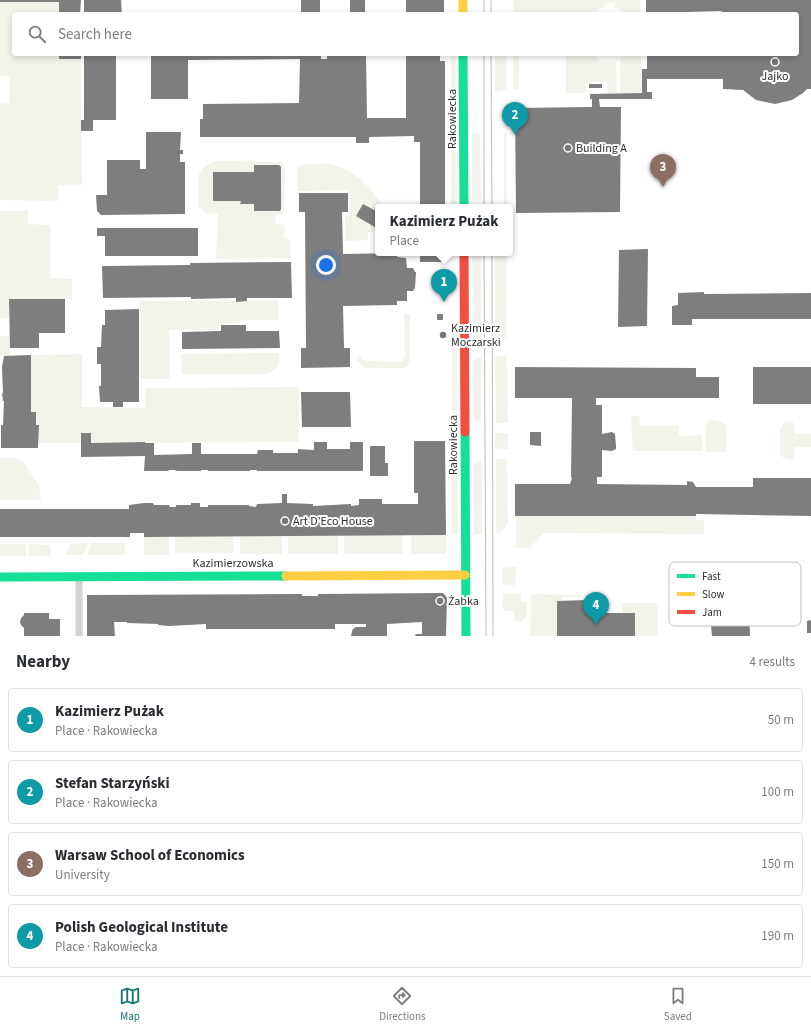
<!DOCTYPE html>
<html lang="en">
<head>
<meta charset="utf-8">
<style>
	body { margin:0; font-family:"Source Sans 3",sans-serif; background:#f7f7f7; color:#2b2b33 }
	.you { position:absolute; left:326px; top:265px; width:14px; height:14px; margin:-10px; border:3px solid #fff; border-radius:50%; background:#1a73e8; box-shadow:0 0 0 6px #1a73e833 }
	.badge { display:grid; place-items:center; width:26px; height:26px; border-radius:50%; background:#0f766e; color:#fff; font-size:13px; font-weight:700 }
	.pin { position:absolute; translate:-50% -33px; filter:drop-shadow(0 1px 2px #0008) }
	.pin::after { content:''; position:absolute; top:21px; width:14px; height:12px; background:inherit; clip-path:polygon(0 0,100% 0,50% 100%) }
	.popup { position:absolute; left:375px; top:204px; width:138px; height:52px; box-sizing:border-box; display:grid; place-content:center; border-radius:4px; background:#fff; filter:drop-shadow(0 1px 3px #0005); font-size:13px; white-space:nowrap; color:#7c7c81 }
	.popup b { font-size:15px; color:#2b2b33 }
	.popup::after { content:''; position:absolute; left:50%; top:100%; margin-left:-8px; border:8px solid transparent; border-top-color:#fff }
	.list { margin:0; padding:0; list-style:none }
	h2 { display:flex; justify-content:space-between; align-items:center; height:52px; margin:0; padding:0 16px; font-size:17px }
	h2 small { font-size:13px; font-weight:400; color:#7c7c81 }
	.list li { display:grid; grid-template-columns:26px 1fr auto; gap:12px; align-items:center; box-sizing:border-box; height:64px; margin:0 8px 8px; padding:0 8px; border:1px solid #e1e1e2; border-radius:4px }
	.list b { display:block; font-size:15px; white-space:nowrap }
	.list p { margin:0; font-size:13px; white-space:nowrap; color:#7c7c81 }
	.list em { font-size:13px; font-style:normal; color:#7c7c81 }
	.icon { flex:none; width:22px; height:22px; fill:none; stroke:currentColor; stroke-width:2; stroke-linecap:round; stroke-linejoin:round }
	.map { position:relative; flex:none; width:811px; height:636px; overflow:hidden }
	.search { position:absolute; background:#fff; box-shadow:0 2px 6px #0003; left:12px; right:12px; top:12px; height:44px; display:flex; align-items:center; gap:10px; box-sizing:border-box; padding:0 14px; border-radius:4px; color:#7c7c81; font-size:15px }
	.sheet { height:340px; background:#fff }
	nav { display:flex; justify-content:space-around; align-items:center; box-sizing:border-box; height:56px; border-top:1px solid #e1e1e2; background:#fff; font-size:11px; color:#7c7c81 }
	nav a { display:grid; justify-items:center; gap:2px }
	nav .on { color:#0f766e }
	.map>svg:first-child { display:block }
	.green { fill:#f2f4ec }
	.building { fill:#7e7e7e }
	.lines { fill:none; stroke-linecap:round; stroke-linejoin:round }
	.lane { stroke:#d3d3d3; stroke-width:7 }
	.fast { stroke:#16e098; stroke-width:9 }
	.slow { stroke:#ffcf43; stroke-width:9 }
	.jam { stroke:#f24e42; stroke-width:9 }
	.tram { stroke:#bababa; stroke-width:1 }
	.poi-dot { fill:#777; stroke:#fff; stroke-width:1.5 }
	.labels { text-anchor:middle; stroke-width:4; stroke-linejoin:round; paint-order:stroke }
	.poi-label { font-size:12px; fill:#2e2e2e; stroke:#fff; text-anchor:start }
	.street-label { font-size:12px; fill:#2e2e2e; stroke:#fff }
	.key { fill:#fff; stroke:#c0c0c0; stroke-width:1 }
	.key-label { font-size:11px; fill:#2e2e2e }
</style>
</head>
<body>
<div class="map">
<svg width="811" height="636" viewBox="0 0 811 636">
	<rect width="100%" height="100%" fill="#fff"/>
	<g class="green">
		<polygon points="513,0 640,0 641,14 622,14 622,11 620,11 619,8 615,8 614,3 604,4 604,8 599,8 599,11 596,11 596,14 513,14"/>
		<polygon points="0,2 59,2 59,14 14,14 14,54 59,54 81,59 82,185 59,185 58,201 0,200 0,103 9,103 10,76 0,76"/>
		<polygon points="451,54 456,54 457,207 451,207"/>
		<polygon points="495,54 506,54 507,89 495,92"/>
		<polygon points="513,54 519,54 519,90 514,89"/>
		<polygon points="566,54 596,54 596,58 599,58 599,62 616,62 617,93 608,93 607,82 588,82 585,93 566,93"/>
		<polygon points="622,54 641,54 642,93 620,93 620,58 622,58"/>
		<polygon points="504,132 507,134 507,207 504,207"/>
		<polygon points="472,133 480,133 481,200 472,200"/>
		<polygon points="216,161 281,162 285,168 284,213 281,215 276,215 275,223 284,225 285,229 284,237 291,241 291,258 216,259 218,214 206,213 198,206 199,174 205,166"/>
		<path d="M 304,164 C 312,164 321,163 329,164 C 353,169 371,186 383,207 L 378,207 L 378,231 L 368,232 L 368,240 L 345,241 L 345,216 L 349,217 L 349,190 L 297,191 L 297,171 L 299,166 Z"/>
		<polygon points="0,211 28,211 28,224 51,225 51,278 72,279 72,299 10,299 9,318 0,318"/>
		<polygon points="472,253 481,253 481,337 474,334"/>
		<rect x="495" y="253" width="12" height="84"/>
		<polygon points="278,300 279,320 240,320 239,323 219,323 219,330 169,330 169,379 140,379 140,301"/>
		<polygon points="404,315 410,315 409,365 403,368 365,368 356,360 360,356 365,361 401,362 405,357"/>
		<polygon points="453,327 457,327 458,534 454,534 452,531 452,329"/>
		<polygon points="0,336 11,336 10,356 0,356"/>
		<path d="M 279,353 C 280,363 278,370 267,374 L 182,374 L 181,354 Z"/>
		<polygon points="82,354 82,407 145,408 145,388 299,387 299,442 39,443 39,426 36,425 36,412 31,412 31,355"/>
		<polygon points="481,356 481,423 475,420 473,417 473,362 476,359"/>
		<polygon points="495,356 507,356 508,423 496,423"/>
		<polygon points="633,416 639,416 640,426 679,426 679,436 702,435 703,451 633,451 631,419"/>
		<path d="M 710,420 C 717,420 721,421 726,426 L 726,452 L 706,452 L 706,426 Z"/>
		<polygon points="792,421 794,425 795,434 811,434 811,447 795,447 794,457 793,460 786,459 780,455 780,429 785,422"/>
		<rect x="495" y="433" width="13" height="16"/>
		<polygon points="0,458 15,458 23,461 39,486 41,500 0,500"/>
		<polygon points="482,459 482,534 474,534 473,465"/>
		<polygon points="496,459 507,459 508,524 501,533 496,533"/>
		<polygon points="516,516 696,516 696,520 704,520 704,534 543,533 530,548 516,548"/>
		<polygon points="338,535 338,554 288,554 288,536"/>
		<rect x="344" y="535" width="59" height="19"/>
		<polygon points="446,535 446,554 411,554 411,536"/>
		<polygon points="169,536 169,555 144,555 144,537"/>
		<rect x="175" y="536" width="58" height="17"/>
		<rect x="240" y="536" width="42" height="18"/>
		<polygon points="88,543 83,555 66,555 70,544"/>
		<polygon points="92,543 125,543 125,555 87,555"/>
		<rect x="0" y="544" width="26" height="12"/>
		<polygon points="29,544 51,545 51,556 29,556"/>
		<polygon points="503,567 516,567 515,585 503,585"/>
		<polygon points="503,594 521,594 521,602 527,602 527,616 520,623 514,621 514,611 506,611 503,609"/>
		<polygon points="531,594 581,595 581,597 563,597 562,601 557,601 557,636 530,636"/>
		<polygon points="621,603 657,603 657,636 635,636 622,613"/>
	</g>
	<g class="building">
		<polygon points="0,0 81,0 80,14 59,14 59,2 0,2"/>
		<polygon points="84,0 121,0 122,14 84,14"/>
		<rect x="301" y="0" width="19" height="14"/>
		<rect x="350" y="0" width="15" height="14"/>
		<rect x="406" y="0" width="38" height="14"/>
		<polygon points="646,0 811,0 811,89 807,89 803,93 792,100 775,104 756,100 743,90 723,89 723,79 647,79 647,92 652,92 652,99 599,99 600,107 621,107 620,212 516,213 515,108 592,107 592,99 590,99 590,94 642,93 642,69 647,69 647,54 797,54 797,14 720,14 722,11 685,12 685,14 646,14"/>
		<rect x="59" y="54" width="22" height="5"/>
		<polygon points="84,54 116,54 116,120 93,120 93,131 81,131 81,120 84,120"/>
		<polygon points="151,54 321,54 321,59 327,59 327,55 366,54 367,118 406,118 406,54 440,54 440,61 445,61 445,207 420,207 420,142 414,142 414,136 369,137 369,143 356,143 356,137 200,137 200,119 203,119 203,104 299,103 300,59 188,60 188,99 151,99"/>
		<rect x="589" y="84" width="13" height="4"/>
		<polygon points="146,132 181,132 180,150 183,150 183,154 180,154 180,162 185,162 185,214 101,215 97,211 96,195 107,195 107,160 140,160 140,169 146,169"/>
		<polygon points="254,165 279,165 281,167 281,209 280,211 254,211 254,204 240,204 241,201 213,201 213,172 254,172"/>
		<polygon points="299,193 348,193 348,212 342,212 343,254 397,253 397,257 406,258 407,268 413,268 415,272 416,272 415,288 413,291 407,291 407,301 397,301 397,305 343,306 344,348 350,348 350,367 301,368 301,348 306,348 305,212 299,212"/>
		<polygon points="363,204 378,212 378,229 356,216"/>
		<polygon points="97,228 198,228 198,256 105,256 105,236 97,236"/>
		<polygon points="648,249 647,326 618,327 619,250"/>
		<rect x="420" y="253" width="25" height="9"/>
		<polygon points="291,262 292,298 247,298 247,301 236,302 236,298 191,299 191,297 103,298 102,266 190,265 190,263"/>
		<polygon points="704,292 704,294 811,293 811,319 692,319 692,325 672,325 672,306 678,305 678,293"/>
		<polygon points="9,299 65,299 65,333 39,333 39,348 10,348"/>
		<polygon points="139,309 139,402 123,402 123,407 113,407 113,402 100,402 99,386 101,386 101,364 97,364 97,347 101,347 102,325 105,325 105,310"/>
		<rect x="437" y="314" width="6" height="6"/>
		<polygon points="221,325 246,325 246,331 279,331 280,348 182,349 182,332 221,331"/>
		<polygon points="31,355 31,412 36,412 36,425 39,425 38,448 1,448 1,425 3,425 4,401 3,401 2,393 3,393 2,367 4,356"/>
		<polygon points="515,367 696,368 696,377 719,377 719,398 596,398 596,405 602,405 602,434 612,432 615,434 616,446 616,449 612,451 602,450 602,477 597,477 597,484 687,485 687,481 693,482 696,487 753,487 753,478 811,478 811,516 696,514 696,516 515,516 515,484 570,484 572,478 571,477 572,398 515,398"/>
		<rect x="753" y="367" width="58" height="37"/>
		<polygon points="301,392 350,392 351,427 302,427"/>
		<polygon points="530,432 541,432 541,446 530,445"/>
		<polygon points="81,433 91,433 91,443 145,442 145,443 154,443 154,455 192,454 192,443 201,443 201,454 257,454 258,450 273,450 273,453 298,453 298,449 314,450 314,442 327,442 327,449 350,449 350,442 363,442 363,471 257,471 257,470 250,470 250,471 208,471 208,470 201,470 201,471 177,471 175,470 169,470 168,471 144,471 145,456 81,457"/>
		<polygon points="414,441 445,441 446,535 144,537 144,533 130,533 130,537 0,537 0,509 129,509 129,505 144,503 153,503 154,505 169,505 170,507 176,507 176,505 191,505 191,503 200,503 200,507 208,507 208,505 249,505 249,506 256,507 257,504 282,503 282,494 287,494 287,503 313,504 313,506 351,504 351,506 359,505 359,499 382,499 382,504 418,504 418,493 414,493"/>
		<polygon points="370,446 385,446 385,463 388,463 388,476 370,476"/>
		<rect x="771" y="591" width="19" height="13"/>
		<polygon points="443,593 445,595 447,598 446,636 415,636 416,634 422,634 422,622 387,624 387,636 351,636 352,631 353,629 356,627 366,627 366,624 335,624 335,629 206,629 206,624 169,626 158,625 158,624 127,623 127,622 114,622 115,636 87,636 87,595 302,594 302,596 318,596 318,594"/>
		<polygon points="587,600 587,613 635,613 635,636 557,636 557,601"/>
		<polygon points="723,601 749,602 750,636 712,636 711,625 716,625 716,602"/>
		<polygon points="24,613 49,613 49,619 60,619 60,636 24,636 24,628 21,625 20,622 21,618 24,615"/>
		<polygon points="811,620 811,633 807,633 807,621"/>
	</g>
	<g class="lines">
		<polyline class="lane" points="79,636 79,577"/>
		<g class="fast">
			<polyline points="463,54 464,207"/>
			<polyline points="465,432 466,636"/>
			<polyline points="0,577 286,576"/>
		</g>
		<g class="slow">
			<polyline points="463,0 463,14"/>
			<polyline points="286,576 465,575"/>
		</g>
		<polyline class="jam" points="464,253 465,432"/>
		<g class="tram">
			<polyline points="484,0 484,14"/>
			<polyline points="491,0 491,14"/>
			<polyline points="484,54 484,207"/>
			<polyline points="491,54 492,207"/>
			<polyline points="484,253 486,636"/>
			<polyline points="492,253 493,636"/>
		</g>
	</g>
	<g class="poi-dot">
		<circle cx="775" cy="62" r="4"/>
		<circle cx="568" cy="148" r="4"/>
		<circle cx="443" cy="335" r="4"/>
		<circle cx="285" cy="521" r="4"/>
		<circle cx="440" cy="601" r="4"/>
	</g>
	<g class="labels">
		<g class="poi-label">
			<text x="775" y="80" text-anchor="middle">Jajko</text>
			<text x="576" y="152">Building A</text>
			<text x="451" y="332">Kazimierz<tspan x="451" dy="14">Moczarski</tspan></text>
			<text x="293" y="525">Art D’Eco House</text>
			<text x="448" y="605">Żabka</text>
		</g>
		<g class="street-label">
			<text transform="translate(452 119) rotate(-90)" y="4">Rakowiecka</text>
			<text transform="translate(453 445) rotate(-90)" y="4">Rakowiecka</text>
			<text x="233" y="567">Kazimierzowska</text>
		</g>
	</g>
	<rect x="669" y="562" width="132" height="64" rx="6" class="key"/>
	<rect x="677" y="574" width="18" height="4" fill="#16e098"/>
	<rect x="677" y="592" width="18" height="4" fill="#ffcf43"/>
	<rect x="677" y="610" width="18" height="4" fill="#f24e42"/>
	<g class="key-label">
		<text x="702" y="580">Fast</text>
		<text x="702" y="598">Slow</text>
		<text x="702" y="616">Jam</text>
	</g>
</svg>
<div class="you"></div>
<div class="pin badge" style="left:444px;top:302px;background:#0f9aa8">1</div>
<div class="popup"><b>Kazimierz Pużak</b>Place</div>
<div class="pin badge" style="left:515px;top:135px;background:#0f9aa8">2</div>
<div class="pin badge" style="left:663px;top:187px;background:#8d6e63">3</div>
<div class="pin badge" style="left:596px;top:625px;background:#0f9aa8">4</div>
<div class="search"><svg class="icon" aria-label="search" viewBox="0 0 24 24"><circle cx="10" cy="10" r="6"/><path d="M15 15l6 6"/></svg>Search here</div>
</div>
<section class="sheet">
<h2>Nearby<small>4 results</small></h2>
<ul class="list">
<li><span class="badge" style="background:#0f9aa8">1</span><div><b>Kazimierz Pużak</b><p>Place · Rakowiecka</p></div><em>50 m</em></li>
<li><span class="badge" style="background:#0f9aa8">2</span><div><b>Stefan Starzyński</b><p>Place · Rakowiecka</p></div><em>100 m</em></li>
<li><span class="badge" style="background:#8d6e63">3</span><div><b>Warsaw School of Economics</b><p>University</p></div><em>150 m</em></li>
<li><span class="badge" style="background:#0f9aa8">4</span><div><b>Polish Geological Institute</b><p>Place · Rakowiecka</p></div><em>190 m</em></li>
</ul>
</section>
<nav>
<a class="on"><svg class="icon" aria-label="map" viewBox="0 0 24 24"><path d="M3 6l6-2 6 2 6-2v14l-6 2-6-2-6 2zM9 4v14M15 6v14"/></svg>Map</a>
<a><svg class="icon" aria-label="directions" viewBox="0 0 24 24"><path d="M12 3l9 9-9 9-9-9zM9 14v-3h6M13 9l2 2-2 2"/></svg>Directions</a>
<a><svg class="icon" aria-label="saved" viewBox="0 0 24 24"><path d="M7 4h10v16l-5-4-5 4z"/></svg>Saved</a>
</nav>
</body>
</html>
